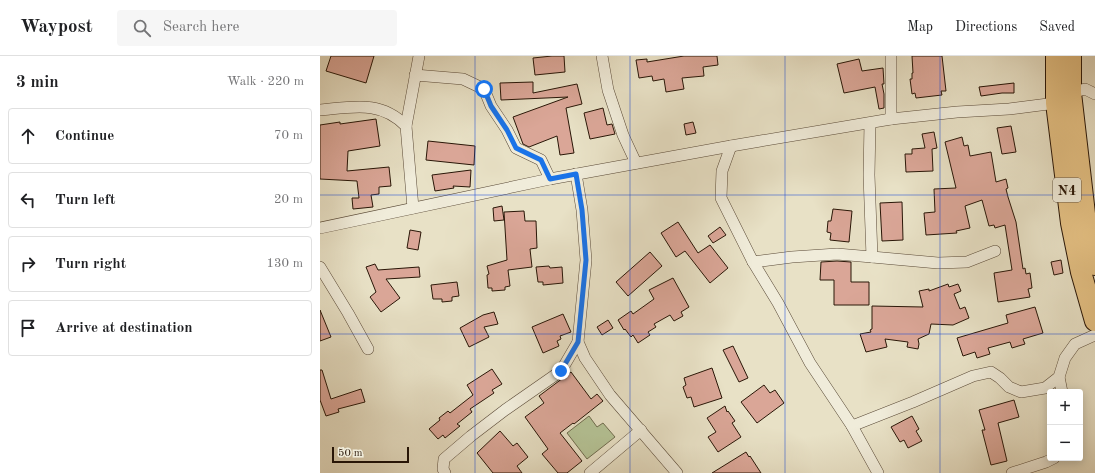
<!DOCTYPE html>
<html lang="en">
<head>
<meta charset="utf-8">
<style>
	body { margin:0; font-family:"Old Standard TT",serif; background:#f6f6f6; color:#202124 }
	.controls { position:absolute; right:12px; bottom:12px; display:grid; overflow:hidden; border-radius:4px; box-shadow:0 2px 10px #0003 }
	.controls button { width:36px; height:36px; display:grid; place-items:center; padding:0; border:0; border-bottom:1px solid #e0e0e0; background:#fff; color:#202124; font:20px sans-serif }
	.scale { position:absolute; left:12px; bottom:10px; width:77px; box-sizing:border-box; padding-left:4px; border:2px solid #291607; border-top:0; font-size:11px; line-height:14px; white-space:nowrap; color:#291607; -webkit-text-stroke:3px #f0ecda; paint-order:stroke }
	.stop { position:absolute; width:12px; height:12px; margin:-9px; border:3px solid #1a73e8; border-radius:50%; background:#fff }
	.stop.end { background:#1a73e8; border-color:#fff; box-shadow:0 1px 4px #0008 }
	.list { margin:0; padding:0; list-style:none }
	h2 { display:flex; justify-content:space-between; align-items:center; height:52px; margin:0; padding:0 16px; font-size:17px }
	h2 small { font-size:13px; font-weight:400; color:#757577 }
	.list li { display:grid; grid-template-columns:26px 1fr auto; gap:12px; align-items:center; box-sizing:border-box; height:56px; margin:0 8px 8px; padding:0 8px; border:1px solid #e0e0e0; border-radius:4px }
	.list b { display:block; font-size:15px; white-space:nowrap }
	.list em { font-size:13px; font-style:normal; color:#757577 }
	.icon { flex:none; width:22px; height:22px; fill:none; stroke:currentColor; stroke-width:2; stroke-linecap:round; stroke-linejoin:round }
	.map { position:relative; flex:none; width:775px; height:417px; overflow:hidden }
	header { display:flex; align-items:center; gap:24px; box-sizing:border-box; height:56px; padding:0 20px; background:#fff; border-bottom:1px solid #e0e0e0 }
	header strong { font-size:19px }
	nav { display:flex; gap:22px; margin-inline-start:auto; font-size:14px }
	.search { width:280px; height:36px; background:#f6f6f6; display:flex; align-items:center; gap:10px; box-sizing:border-box; padding:0 14px; border-radius:4px; color:#757577; font-size:15px }
	main { display:flex }
	aside { flex:1; background:#fff }
	.map>svg:first-child { display:block }
	.green { fill:#b5c396; stroke:#6f6c4e }
	.building { fill:#daa697; stroke:#291607 }
	.lines { fill:none; stroke-linecap:round; stroke-linejoin:round }
	.street-casing { stroke:#594937; stroke-width:12 }
	.highway-casing { stroke:#291607; stroke-width:22 }
	.street { stroke:#f0ecda; stroke-width:11 }
	.highway { stroke:#e4c083; stroke-width:20 }
	.route { stroke:#1a73e8; stroke-width:5 }
	.grid { fill:none; stroke:#1d4ed8; stroke-width:1; stroke-opacity:0.55 }
	.labels { text-anchor:middle; stroke-width:3; stroke-linejoin:round; paint-order:stroke }
	.shield { fill:#f0ecda; stroke:#655646; stroke-width:1 }
	.shield-label { font-size:14px; font-weight:bold; fill:#291607 }
</style>
</head>
<body>
<header>
<strong>Waypost</strong>
<div class="search"><svg class="icon" aria-label="search" viewBox="0 0 24 24"><circle cx="10" cy="10" r="6"/><path d="M15 15l6 6"/></svg>Search here</div>
<nav><a>Map</a><a>Directions</a><a>Saved</a></nav>
</header>
<main>
<aside>
<h2>3 min<small>Walk · 220 m</small></h2>
<ul class="list">
<li><svg class="icon" aria-label="ahead" viewBox="0 0 24 24"><path d="M12 20V5M6 11l6-6 6 6"/></svg><div><b>Continue</b></div><em>70 m</em></li>
<li><svg class="icon" aria-label="left" viewBox="0 0 24 24"><path d="M17 20v-9H6M10 6l-5 5 5 5"/></svg><div><b>Turn left</b></div><em>20 m</em></li>
<li><svg class="icon" aria-label="right" viewBox="0 0 24 24"><path d="M7 20v-9h11M14 6l5 5-5 5"/></svg><div><b>Turn right</b></div><em>130 m</em></li>
<li><svg class="icon" aria-label="arrive" viewBox="0 0 24 24"><path d="M6 21V4h12l-3 4 3 4H6"/></svg><div><b>Arrive at destination</b></div></li>
</ul>
</aside>
<div class="map">
<svg width="775" height="417" viewBox="0 0 775 417">
	<rect width="100%" height="100%" fill="#e8e1c6"/>
	<filter id="stains"><feTurbulence type="fractalNoise" baseFrequency=".005" numOctaves="4"/><feColorMatrix values="0 0 0 0 .2 0 0 0 0 .09 0 0 0 0 .02 0 0 0 .5 -.17"/></filter>
	<radialGradient id="worn" r=".72"><stop offset=".6" stop-color="#630" stop-opacity="0"/><stop offset="1" stop-color="#630" stop-opacity=".3"/></radialGradient>
	<polygon class="green" points="269,360 277,371 283,367 295,381 267,403 247,377"/>
	<g class="building">
		<polygon points="11,0 54,0 46,27 6,15"/>
		<polygon points="232,0 244,0 245,16 215,19 213,2"/>
		<polygon points="364,0 397,0 398,9 383,11 384,20 362,22 364,33 346,36 344,23 333,25 332,20 319,22 316,4 327,3 327,6"/>
		<polygon points="592,0 622,0 626,35 621,35 622,39 596,42 595,37 592,38 590,23 592,23 592,17 593,17"/>
		<polygon points="539,3 542,15 563,12 564,28 562,28 564,38 564,52 559,53 555,31 524,37 517,8"/>
		<polygon points="213,26 213,37 257,28 262,48 246,52 254,97 240,99 237,80 209,91 203,88 193,61 248,41 181,44 180,27"/>
		<polygon points="694,27 694,37 682,37 661,40 659,31"/>
		<polygon points="283,52 287,69 292,68 295,78 270,83 264,57"/>
		<polygon points="56,63 60,90 28,95 27,115 69,111 71,130 59,131 59,138 51,139 53,151 33,153 32,142 39,142 37,125 0,123 0,69 20,66 20,68"/>
		<polygon points="373,66 376,77 366,79 364,68"/>
		<polygon points="691,70 696,96 682,98 677,72"/>
		<polygon points="614,76 617,92 612,93 613,115 586,116 585,98 592,98 592,93 605,92 602,78"/>
		<polygon points="642,81 644,90 648,89 650,100 671,96 676,126 686,123 688,132 686,133 688,141 696,166 703,213 705,212 706,218 710,217 712,232 708,233 710,241 678,246 674,217 692,214 685,169 675,172 674,169 669,170 662,144 645,150 650,172 636,175 637,177 606,179 604,157 615,156 614,133 636,132 625,86"/>
		<polygon points="108,85 155,90 154,109 106,104"/>
		<polygon points="151,114 150,131 133,130 134,132 115,135 112,119"/>
		<polygon points="582,146 583,184 562,185 560,147"/>
		<polygon points="182,150 184,164 174,165 173,152"/>
		<polygon points="513,153 532,155 529,186 510,184 511,177 507,176 508,165 511,165"/>
		<polygon points="204,155 205,165 216,165 217,192 210,193 212,211 188,214 190,230 185,231 185,234 172,235 172,232 168,232 167,219 169,218 167,210 187,204 184,156"/>
		<polygon points="358,166 378,197 390,189 408,212 390,227 365,195 356,201 341,177"/>
		<polygon points="400,171 406,179 393,187 388,180"/>
		<polygon points="90,174 101,176 98,194 87,192"/>
		<polygon points="330,196 342,210 308,240 296,226"/>
		<polygon points="741,204 743,217 734,219 731,206"/>
		<polygon points="517,205 531,206 531,226 549,226 549,249 514,249 514,224 500,224 501,206"/>
		<polygon points="55,208 58,214 99,211 100,221 66,223 80,242 61,256 50,241 56,236 46,211"/>
		<polygon points="229,210 230,212 242,211 243,227 223,229 223,226 218,226 216,211"/>
		<polygon points="353,222 369,251 361,256 363,260 354,265 350,259 334,268 336,271 328,276 330,279 318,287 313,279 311,281 305,273 304,274 298,264 311,255 313,258 334,243 329,234"/>
		<polygon points="137,226 139,240 132,241 132,245 122,246 122,243 113,243 111,229"/>
		<polygon points="628,228 629,231 638,228 641,235 634,238 640,253 645,251 649,262 633,269 611,268 609,278 598,283 599,288 598,293 587,291 588,286 565,283 567,291 546,296 540,278 551,276 550,274 552,273 552,250 603,251 599,235 609,233 609,235"/>
		<polygon points="715,251 723,277 703,283 705,288 692,292 690,286 668,292 670,298 657,302 655,296 643,300 637,282 688,267 686,259"/>
		<polygon points="0,254 11,281 0,285"/>
		<polygon points="174,256 178,268 164,271 169,281 149,291 140,272 163,259"/>
		<polygon points="243,258 251,276 240,280 241,283 237,285 239,290 223,297 212,271"/>
		<polygon points="288,264 293,272 282,279 277,271"/>
		<polygon points="413,290 428,322 419,326 403,294"/>
		<polygon points="392,312 402,342 374,351 371,341 367,342 363,331 366,329 364,322"/>
		<polygon points="172,313 182,328 172,334 174,337 150,353 152,356 137,368 140,370 125,382 123,379 118,383 109,373 120,364 119,362 128,355 130,357 153,339 147,329"/>
		<polygon points="0,314 2,314 11,343 41,333 45,346 18,353 19,356 6,360 0,344"/>
		<polygon points="251,316 271,343 277,338 283,345 254,368 253,367 240,377 262,405 247,417 238,417 222,398 228,393 205,361 224,347 219,340"/>
		<polygon points="444,329 450,337 455,334 464,347 437,367 421,346"/>
		<polygon points="694,344 699,361 678,367 687,405 671,409 662,374 665,374 659,354"/>
		<polygon points="405,350 407,356 408,355 415,365 412,367 421,381 398,396 388,381 396,376 387,362"/>
		<polygon points="592,360 599,373 596,375 602,385 588,392 584,384 580,386 571,371"/>
		<polygon points="180,375 193,390 197,387 208,401 197,410 202,417 173,417 157,397"/>
		<polygon points="426,396 429,401 430,400 441,417 392,417"/>
	</g>
	<g class="lines">
		<g class="street-casing">
			<g id="street">
				<polyline points="282,0 288,34 303,79 316,107"/>
				<polyline points="571,0 571,63"/>
				<polyline points="95,19 143,23 164,33 171,50 187,74 196,92 221,104 230,123"/>
				<polyline points="751,37 765,33 775,38"/>
				<path d="M 0,54 C 33,51 61,44 86,70 L 93,152"/>
				<polyline points="86,70 99,0"/>
				<polyline points="411,90 402,115 401,142 433,206 458,247 490,307 532,370 558,417"/>
				<polyline points="256,118 262,154 266,204 258,286 265,302 290,339 357,417"/>
				<polyline points="0,172 230,123 411,90 571,63 637,56 689,53 736,47"/>
				<polyline points="552,201 618,207 647,206 675,195"/>
				<polyline points="433,206 472,201 517,198 552,201 549,119 550,67"/>
				<polyline points="0,211 28,257 48,293"/>
				<polyline points="739,321 742,336"/>
				<polyline points="532,370 593,346 653,320 671,316 680,322 689,331 701,336 725,332 739,321 745,302 755,288 775,279"/>
				<polyline points="125,417 123,413 124,403 151,380 185,354 241,315 258,286"/>
				<polyline points="270,417 321,374"/>
				<polyline points="692,417 726,406 734,402"/>
			</g>
		</g>
		<g class="highway-casing">
			<g id="highway">
				<polyline points="736,0 736,47 751,167 761,216 775,265"/>
				<polyline points="751,0 751,37 767,175 775,209"/>
			</g>
		</g>
		<use href="#street" class="street"/>
		<use href="#highway" class="highway"/>
	</g>
	<g class="lines">
		<polyline class="route" points="164,33 171,50 187,74 196,92 221,104 230,123 256,118 262,154 266,204 258,286 241,315"/>
	</g>
	<path class="grid" d="M 155,0 L 155,417M 310,0 L 310,417M 465,0 L 465,417M 620,0 L 620,417M 0,139 L 775,139M 0,278 L 775,278"/>
	<g class="labels">
		<rect class="shield" x="733" y="122" width="28" height="24" rx="3"/>
		<g class="shield-label">
			<text x="747" y="139">N4</text>
		</g>
	</g>
	<rect width="100%" height="100%" filter="url(#stains)"/>
	<rect width="100%" height="100%" fill="url(#worn)"/>
</svg>
<div class="controls">
<button>+</button>
<button>−</button>
</div>
<div class="scale">50 m</div>
<div class="stop" style="left:164px;top:33px"></div>
<div class="stop end" style="left:241px;top:315px"></div>
</div>
</main>
</body>
</html>
